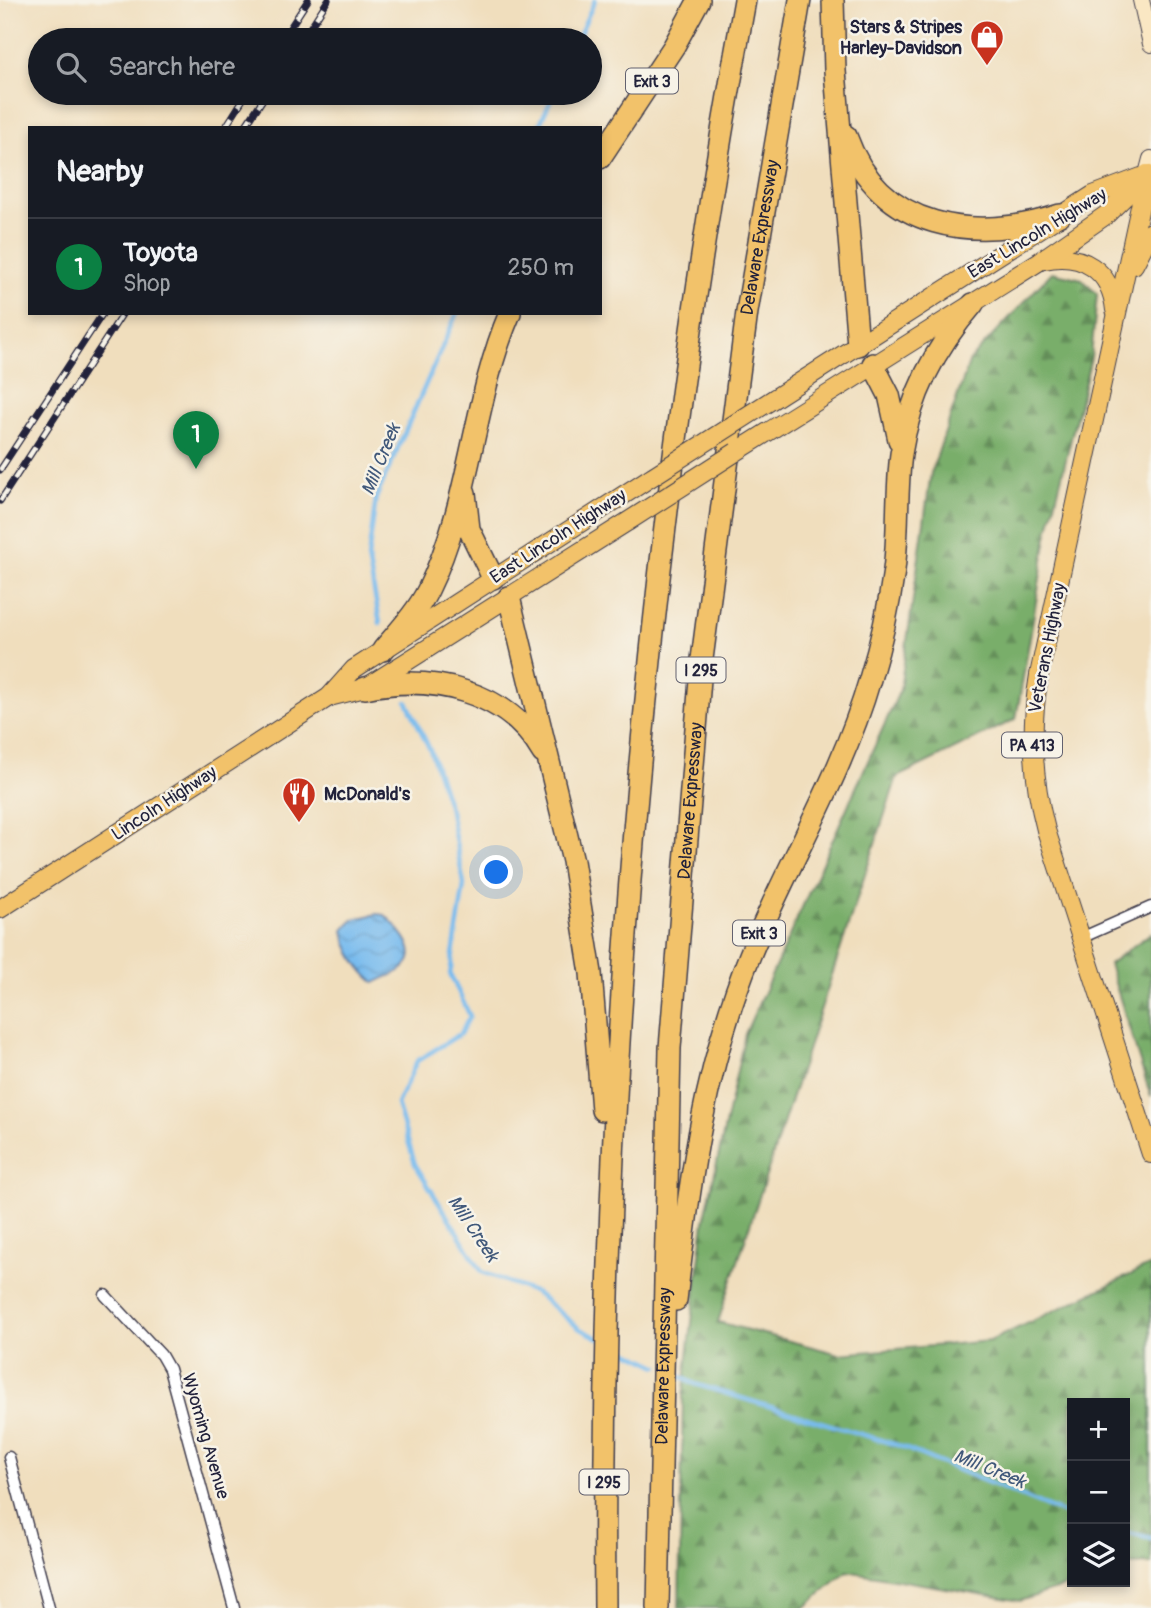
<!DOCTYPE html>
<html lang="en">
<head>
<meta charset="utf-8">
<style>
	body { margin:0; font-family:Pangolin,sans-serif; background:#242831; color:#f1f3f6 }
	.controls { position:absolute; right:21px; bottom:21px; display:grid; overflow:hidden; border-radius:0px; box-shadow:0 4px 10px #0003 }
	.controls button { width:63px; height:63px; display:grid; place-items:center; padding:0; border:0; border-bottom:2px solid #363941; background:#171b24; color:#f1f3f6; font:35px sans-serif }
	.you { position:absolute; left:497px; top:873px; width:24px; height:24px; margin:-18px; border:5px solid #fff; border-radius:50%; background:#1a73e8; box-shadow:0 0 0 10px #1a73e833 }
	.badge { display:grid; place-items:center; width:46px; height:46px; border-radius:50%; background:#0b8043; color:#fff; font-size:23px; font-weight:700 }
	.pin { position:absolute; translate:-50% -58px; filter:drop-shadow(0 2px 4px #0008) }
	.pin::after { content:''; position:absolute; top:37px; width:24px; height:21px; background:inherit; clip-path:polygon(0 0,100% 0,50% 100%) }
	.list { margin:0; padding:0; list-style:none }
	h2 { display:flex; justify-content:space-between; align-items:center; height:91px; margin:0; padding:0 28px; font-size:30px }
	h2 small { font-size:23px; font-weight:400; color:#9ea1a6 }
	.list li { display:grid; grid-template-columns:46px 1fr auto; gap:21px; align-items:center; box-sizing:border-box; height:98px; padding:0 28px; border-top:2px solid #363941 }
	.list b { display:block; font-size:26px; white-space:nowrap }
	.list p { margin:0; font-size:23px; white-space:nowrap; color:#9ea1a6 }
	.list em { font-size:23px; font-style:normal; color:#9ea1a6 }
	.icon { flex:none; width:38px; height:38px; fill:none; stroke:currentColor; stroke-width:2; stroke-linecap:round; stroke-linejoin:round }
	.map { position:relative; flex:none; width:1151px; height:1608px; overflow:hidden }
	.search { position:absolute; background:#171b24; box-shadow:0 4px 10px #0003; left:28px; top:28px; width:574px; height:77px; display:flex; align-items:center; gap:18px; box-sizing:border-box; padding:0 24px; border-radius:38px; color:#9ea1a6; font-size:26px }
	.panel { position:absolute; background:#171b24; box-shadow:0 4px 10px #0003; left:28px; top:126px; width:574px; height:189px; border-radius:0px }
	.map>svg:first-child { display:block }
	.forest { fill:url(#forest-firs); stroke:#4e6853; stroke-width:2 }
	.water { fill:url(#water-waves); stroke:#4d6e94; stroke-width:2 }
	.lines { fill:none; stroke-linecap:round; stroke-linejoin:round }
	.stream { stroke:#78bbee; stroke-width:4.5 }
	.minor-casing { stroke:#413e4e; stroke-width:13 }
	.secondary-casing { stroke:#413e4e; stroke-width:18 }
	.primary-casing { stroke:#413e4e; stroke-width:20 }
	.motorway-casing { stroke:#413e4e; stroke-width:24 }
	.minor { stroke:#fff; stroke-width:10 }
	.secondary { stroke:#fae7c3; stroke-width:16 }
	.primary { stroke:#f2c26a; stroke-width:18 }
	.motorway { stroke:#f2c26a; stroke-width:21 }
	.rail-casing { stroke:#22223b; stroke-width:7 }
	.rail { stroke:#f7f3e8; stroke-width:4.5; stroke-dasharray:13; stroke-linecap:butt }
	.primary-bridge-casing { stroke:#413e4e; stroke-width:20; stroke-linecap:butt }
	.primary-bridge { stroke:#f2c26a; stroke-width:18 }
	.labels { text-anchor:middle; stroke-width:5; stroke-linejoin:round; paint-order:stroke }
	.shield { fill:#f7f3e8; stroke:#62616f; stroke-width:2 }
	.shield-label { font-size:16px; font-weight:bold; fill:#22223b }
	.poi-label { font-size:18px; font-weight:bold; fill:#22223b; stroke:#f7f3e8; text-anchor:end }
	.street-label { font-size:18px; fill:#22223b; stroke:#f7f3e8 }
	.water-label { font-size:19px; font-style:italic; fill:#40587a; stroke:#f7f3e8 }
</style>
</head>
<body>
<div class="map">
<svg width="1151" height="1608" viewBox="0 0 1151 1608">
	<defs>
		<pattern id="forest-firs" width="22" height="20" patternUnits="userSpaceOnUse" patternTransform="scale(1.75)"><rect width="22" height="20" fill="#79ae6b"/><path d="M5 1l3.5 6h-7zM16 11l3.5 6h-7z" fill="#638d59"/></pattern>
		<pattern id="water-waves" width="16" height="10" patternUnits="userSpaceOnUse" patternTransform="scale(1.75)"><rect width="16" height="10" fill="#78bbee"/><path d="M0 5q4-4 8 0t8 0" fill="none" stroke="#68a0cd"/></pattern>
	</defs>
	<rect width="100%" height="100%" fill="#f7f3e8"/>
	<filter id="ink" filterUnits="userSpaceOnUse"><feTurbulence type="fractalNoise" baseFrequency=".0143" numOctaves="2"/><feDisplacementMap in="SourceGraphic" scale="14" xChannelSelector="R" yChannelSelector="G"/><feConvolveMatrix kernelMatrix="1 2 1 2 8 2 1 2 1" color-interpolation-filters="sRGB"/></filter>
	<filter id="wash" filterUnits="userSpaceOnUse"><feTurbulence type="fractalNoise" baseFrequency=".00686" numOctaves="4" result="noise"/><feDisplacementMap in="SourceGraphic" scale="28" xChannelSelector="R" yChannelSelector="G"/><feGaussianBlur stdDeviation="1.57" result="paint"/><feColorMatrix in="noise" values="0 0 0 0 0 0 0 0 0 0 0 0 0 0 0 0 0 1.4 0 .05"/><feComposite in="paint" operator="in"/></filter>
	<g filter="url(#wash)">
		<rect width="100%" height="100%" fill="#f0debd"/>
		<g class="forest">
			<polygon points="1052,272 1082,279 1097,294 1091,357 1047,537 1016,719 897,777 718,1322 839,1354 990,1341 1151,1265 1151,1564 1125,1565 1125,1403 1072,1403 1072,1582 1077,1582 1020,1601 847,1571 804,1608 679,1608 683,1397 704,1222 745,1034 900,690 931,473 970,360"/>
			<polygon points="1151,933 1151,1097 1109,964"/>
		</g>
		<path class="water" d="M 377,914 L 385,915 C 399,929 425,954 401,970 C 394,975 383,978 375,983 C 359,970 347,951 344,930 L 354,919 Z"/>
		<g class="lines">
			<g class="stream">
				<polyline points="577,40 595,0"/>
				<polyline points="538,128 554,93"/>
				<polyline points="380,623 368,558 376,498 457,313"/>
				<polyline points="407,702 431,752 450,811 464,885 450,974 470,1016 460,1034 417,1061 397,1104 415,1164 482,1272 536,1293 580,1329 601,1339"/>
				<polyline points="612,1344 658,1366"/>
				<polyline points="669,1371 695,1384 897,1445 1072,1517"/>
				<polyline points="1125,1532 1151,1538"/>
			</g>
		</g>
	</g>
	<g filter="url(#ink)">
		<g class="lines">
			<g class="minor-casing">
				<g id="minor">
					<polyline points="1081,938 1151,907"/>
					<polyline points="105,1295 161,1355 169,1369 234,1608"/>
					<polyline points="9,1457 49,1608"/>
				</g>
			</g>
			<g class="secondary-casing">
				<g id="secondary">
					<polyline points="1141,0 1151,44"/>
					<polyline points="1147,174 1151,159"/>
				</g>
			</g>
			<g class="primary-casing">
				<g id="primary">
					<path d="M 1147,174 L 1039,675 C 1030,729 1032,777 1046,830 L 1151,1154"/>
					<path d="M 1044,260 C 1082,252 1111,270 1115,310"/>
					<polyline points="1134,265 1151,232"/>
					<polyline points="775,398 1093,195 1141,177"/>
					<polyline points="736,452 1040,261 1106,215 1147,175"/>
					<polyline points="329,697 365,688 627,522"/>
					<polyline points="0,909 329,697 354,669 653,476"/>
				</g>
			</g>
			<g class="motorway-casing">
				<g id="motorway">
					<polyline points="833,0 835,71 858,345"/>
					<path d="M 846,136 C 880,231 976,243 1060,215"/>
					<polyline points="600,158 674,46 699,0"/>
					<polyline points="873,364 889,395 899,440"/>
					<polyline points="465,493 469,529 493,578"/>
					<polyline points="509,597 573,861 591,973 602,1110"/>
					<path d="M 383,650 C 399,631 417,612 428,590 C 471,503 472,402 510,313"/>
					<path d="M 365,688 C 431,674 507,690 543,753"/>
					<path d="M 676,1300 C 689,1183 705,1065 750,955 C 788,862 842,776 870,679 C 881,643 889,607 894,570 C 899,532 896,492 901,454 C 910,395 935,348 973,304"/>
					<path d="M 605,1608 C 600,1065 647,534 745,0"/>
					<path id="s1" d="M 658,1608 L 670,1048 L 701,667 L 747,312 L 800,0"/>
				</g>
			</g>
			<use href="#minor" class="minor"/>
			<use href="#secondary" class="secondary"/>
			<use href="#primary" class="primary"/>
			<use href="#motorway" class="motorway"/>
			<g class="rail-casing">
				<g id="rail">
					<polyline points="282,40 308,0"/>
					<polyline points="302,40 328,0"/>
					<polyline points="225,128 247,93"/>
					<polyline points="244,128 267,93"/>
					<polyline points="0,470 103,313"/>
					<polyline points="0,501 123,313"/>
				</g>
			</g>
			<use href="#rail" class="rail"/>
			<g class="primary-bridge-casing">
				<g id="primary-bridge">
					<polyline points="653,476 775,398"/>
					<polyline points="627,522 736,452"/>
				</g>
			</g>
			<use href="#primary-bridge" class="primary-bridge"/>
		</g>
	</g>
	<defs>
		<g id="shop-pin" transform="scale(1.75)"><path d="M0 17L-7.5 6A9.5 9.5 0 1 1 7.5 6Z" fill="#c8321e" stroke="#f7f3e8"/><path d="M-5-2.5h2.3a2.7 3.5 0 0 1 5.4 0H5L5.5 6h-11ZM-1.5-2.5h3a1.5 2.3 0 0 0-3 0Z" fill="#fff"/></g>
		<g id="restaurant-pin" transform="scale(1.75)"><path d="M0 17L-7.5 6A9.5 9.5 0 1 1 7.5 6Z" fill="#c8321e" stroke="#f7f3e8"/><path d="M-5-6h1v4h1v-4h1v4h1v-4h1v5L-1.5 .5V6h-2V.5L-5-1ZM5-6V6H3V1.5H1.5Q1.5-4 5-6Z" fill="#fff"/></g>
	</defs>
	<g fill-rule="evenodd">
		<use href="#shop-pin" x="987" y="37"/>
		<use href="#restaurant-pin" x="299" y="794"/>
	</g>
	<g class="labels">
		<g class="shield">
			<rect x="626" y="68.5" width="52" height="25" rx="5"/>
			<rect x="676.5" y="657.5" width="49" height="25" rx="5"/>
			<rect x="1002" y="732.5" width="60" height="25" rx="5"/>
			<rect x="733" y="920.5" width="52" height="25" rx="5"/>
			<rect x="579.5" y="1469.5" width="49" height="25" rx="5"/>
		</g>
		<g class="shield-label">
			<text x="652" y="87">Exit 3</text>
			<text x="701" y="676">I 295</text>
			<text x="1032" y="751">PA 413</text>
			<text x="759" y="939">Exit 3</text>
			<text x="604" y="1488">I 295</text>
		</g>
		<g class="poi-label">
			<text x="962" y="33">Stars &amp; Stripes<tspan x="962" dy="21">Harley-Davidson</tspan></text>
			<text x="324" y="800" text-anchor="start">McDonald's</text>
		</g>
		<g class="street-label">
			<text transform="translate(1037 233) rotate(-31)" y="6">East Lincoln Highway</text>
			<text dy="6" stroke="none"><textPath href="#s1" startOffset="1376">Delaware Expressway</textPath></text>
			<text transform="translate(558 536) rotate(-33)" y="6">East Lincoln Highway</text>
			<text transform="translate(1047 648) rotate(-79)" y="6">Veterans Highway</text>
			<text dy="6" stroke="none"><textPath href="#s1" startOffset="808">Delaware Expressway</textPath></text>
			<text transform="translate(164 803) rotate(-33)" y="6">Lincoln Highway</text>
			<text dy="6" stroke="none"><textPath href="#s1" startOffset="242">Delaware Expressway</textPath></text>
			<text transform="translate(206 1436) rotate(74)" y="6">Wyoming Avenue</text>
		</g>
		<g class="water-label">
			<text transform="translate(380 459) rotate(-68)" y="7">Mill Creek</text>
			<text transform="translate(474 1228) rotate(56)" y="7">Mill Creek</text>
			<text transform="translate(990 1468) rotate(22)" y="7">Mill Creek</text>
		</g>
	</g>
</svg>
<div class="controls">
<button>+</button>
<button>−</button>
<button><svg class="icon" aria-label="layers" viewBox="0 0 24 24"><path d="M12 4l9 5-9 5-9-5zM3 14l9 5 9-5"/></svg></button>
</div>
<div class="you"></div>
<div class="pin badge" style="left:196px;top:469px">1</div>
<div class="search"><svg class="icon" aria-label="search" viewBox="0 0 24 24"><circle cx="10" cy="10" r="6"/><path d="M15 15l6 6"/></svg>Search here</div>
<section class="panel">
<h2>Nearby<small></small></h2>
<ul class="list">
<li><span class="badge">1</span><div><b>Toyota</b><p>Shop</p></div><em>250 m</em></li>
</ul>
</section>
</div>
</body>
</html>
